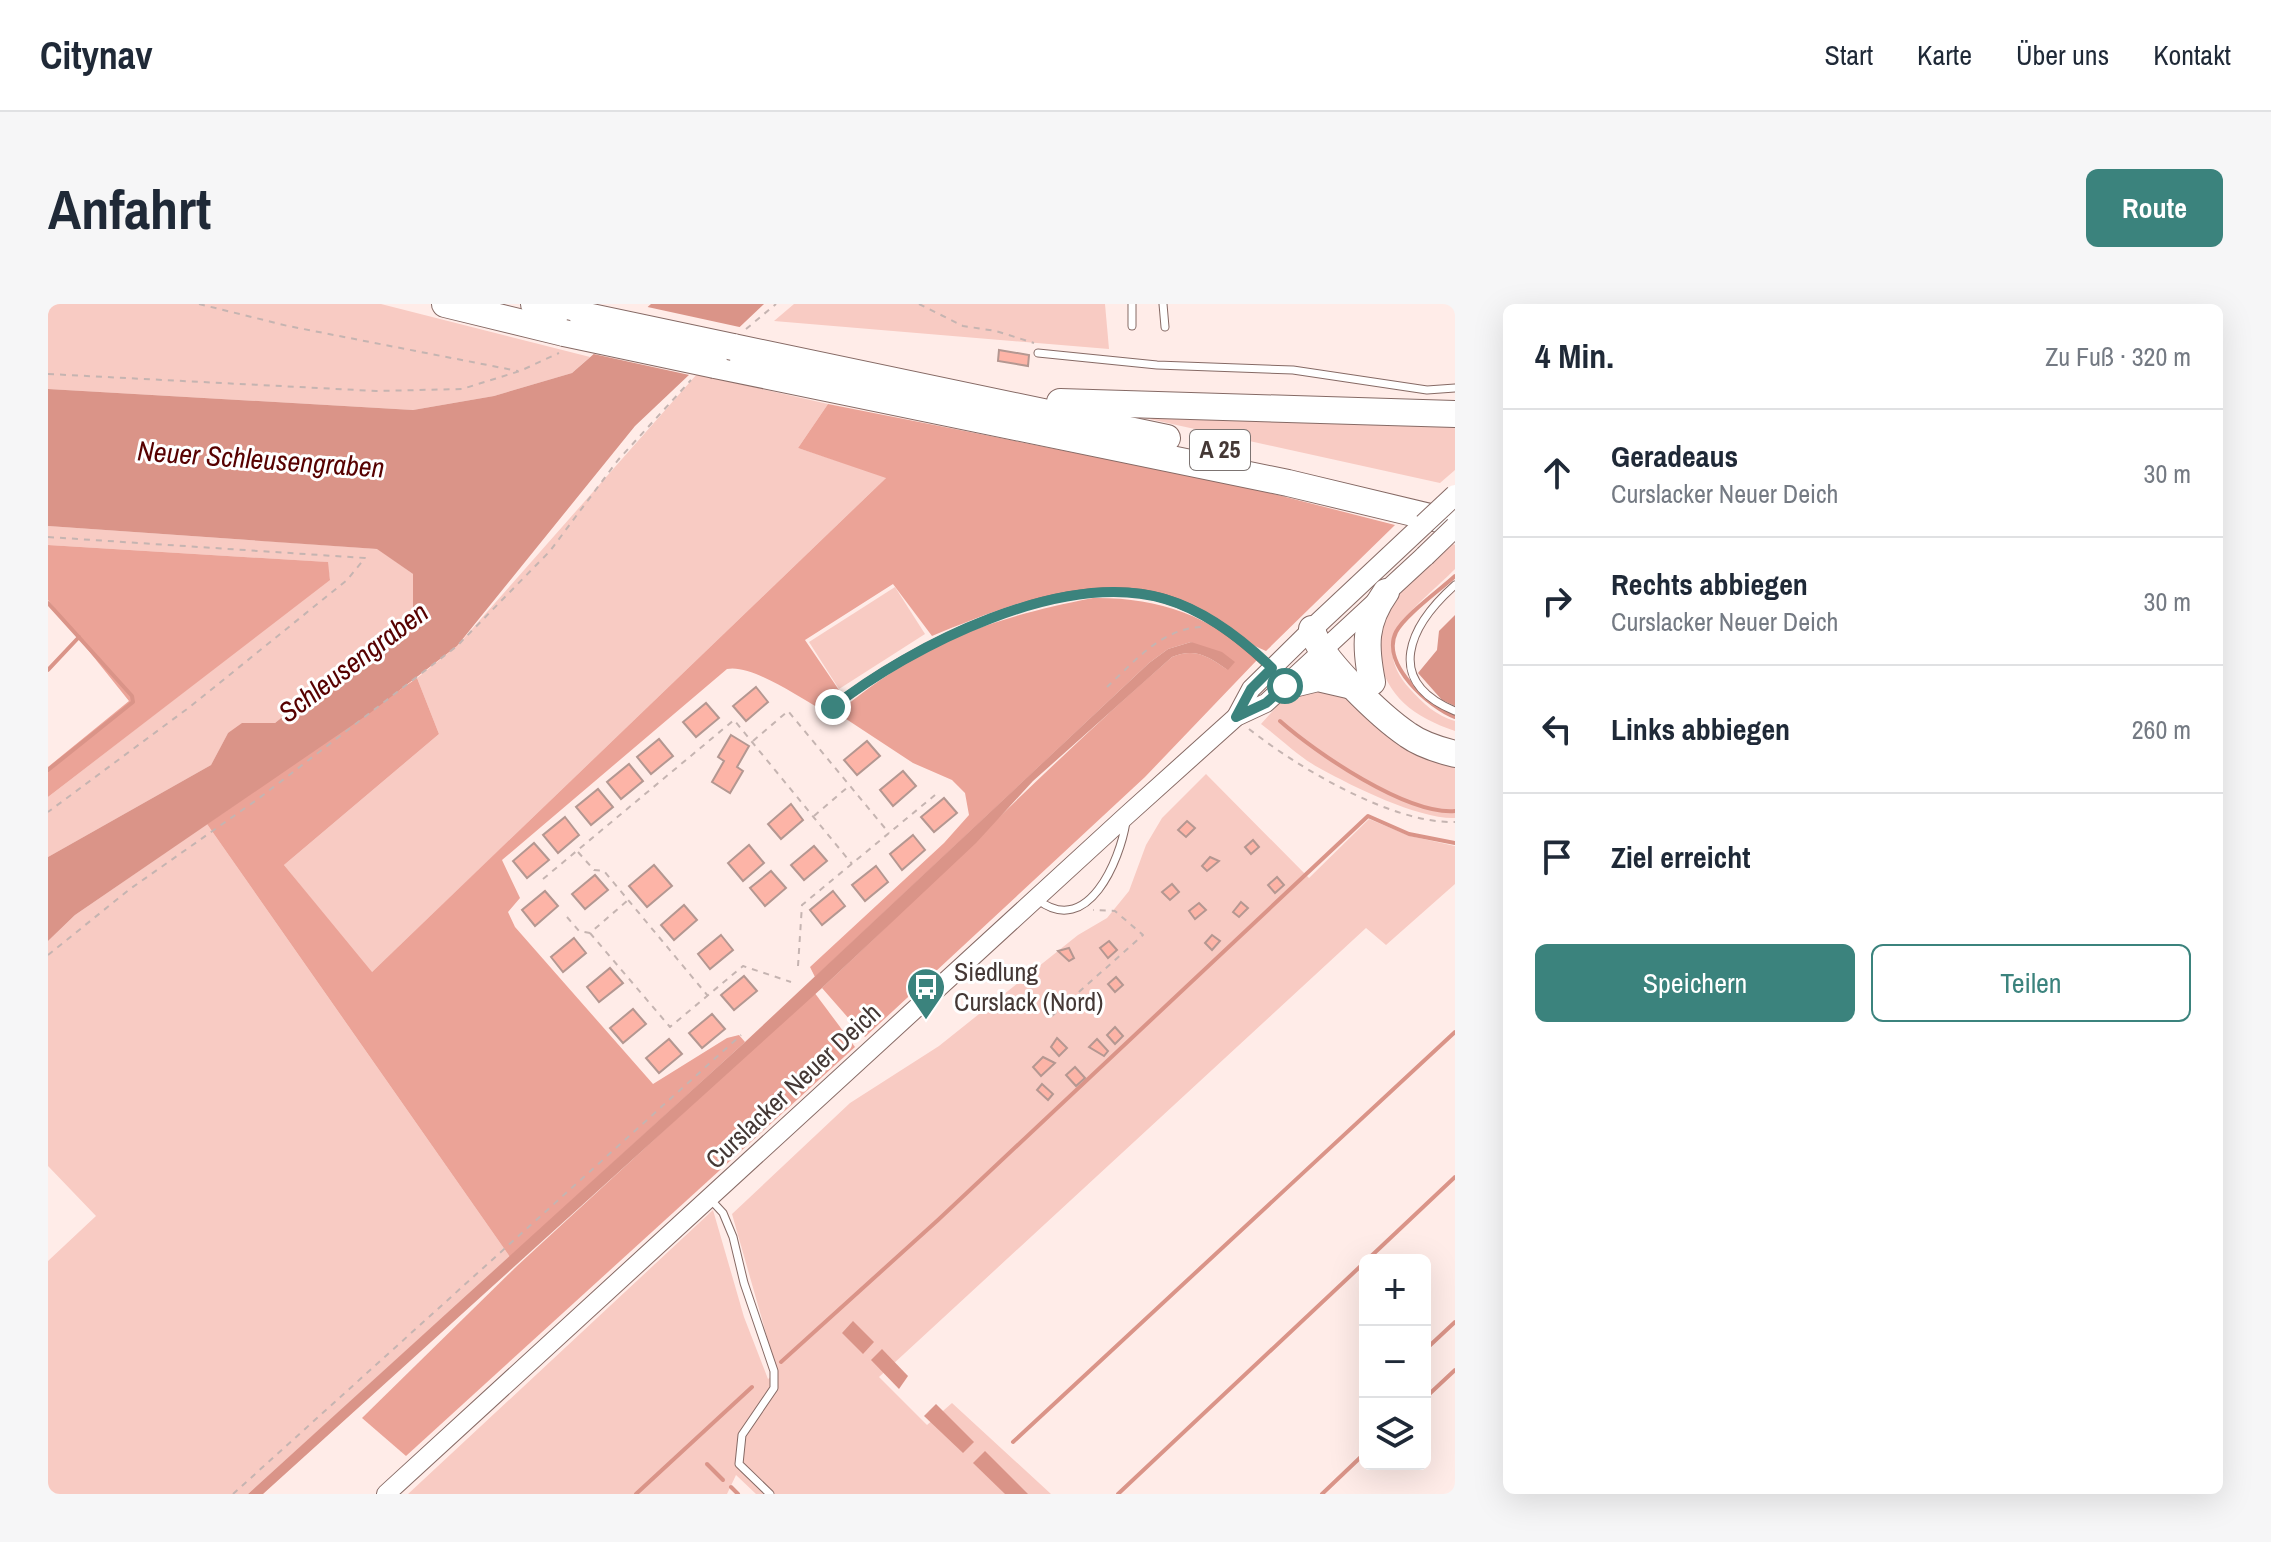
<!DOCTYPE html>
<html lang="de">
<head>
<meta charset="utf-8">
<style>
	body { margin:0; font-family:"Archivo Narrow",sans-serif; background:#f6f6f7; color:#1f2937 }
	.controls { position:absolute; right:24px; bottom:24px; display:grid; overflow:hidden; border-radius:12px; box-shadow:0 8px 32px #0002 }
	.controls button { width:72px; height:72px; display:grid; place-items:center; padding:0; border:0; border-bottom:2px solid #e0e1e3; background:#fff; color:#1f2937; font:40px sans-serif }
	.stop { position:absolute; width:24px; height:24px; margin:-18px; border:6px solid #3b837d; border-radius:50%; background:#fff }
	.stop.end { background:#3b837d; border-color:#fff; box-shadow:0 2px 8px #0008 }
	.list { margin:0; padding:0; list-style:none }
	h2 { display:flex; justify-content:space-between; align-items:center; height:104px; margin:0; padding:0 32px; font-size:34px }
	h2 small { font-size:26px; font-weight:400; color:#747a83 }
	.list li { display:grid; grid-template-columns:52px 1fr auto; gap:24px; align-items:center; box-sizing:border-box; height:128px; padding:0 32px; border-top:2px solid #e0e1e3 }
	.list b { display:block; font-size:30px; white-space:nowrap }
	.list p { margin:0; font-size:26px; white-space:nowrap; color:#747a83 }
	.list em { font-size:26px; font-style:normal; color:#747a83 }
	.actions { display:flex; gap:16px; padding:24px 32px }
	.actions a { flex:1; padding:18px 0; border:2px solid #3b837d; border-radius:12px; text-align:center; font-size:28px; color:#3b837d }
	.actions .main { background:#3b837d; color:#fff }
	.icon { flex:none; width:44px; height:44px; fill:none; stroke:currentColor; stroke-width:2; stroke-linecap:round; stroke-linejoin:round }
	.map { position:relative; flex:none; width:1407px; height:1190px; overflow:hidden; border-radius:12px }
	header { display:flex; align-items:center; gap:48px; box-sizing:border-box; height:112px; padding:0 40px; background:#fff; border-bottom:2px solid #e0e1e3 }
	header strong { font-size:38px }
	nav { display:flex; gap:44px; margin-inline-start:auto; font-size:28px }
	.intro { display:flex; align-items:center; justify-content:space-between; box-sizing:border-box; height:192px; padding:0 48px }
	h1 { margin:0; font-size:56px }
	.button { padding:20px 36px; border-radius:12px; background:#3b837d; color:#fff; font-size:28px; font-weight:700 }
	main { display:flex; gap:48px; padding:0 48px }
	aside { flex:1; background:#fff; border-radius:12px; box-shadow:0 8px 32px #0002 }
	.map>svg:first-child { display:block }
	.green { fill:#f8cbc3 }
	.forest { fill:#eba397 }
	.water { fill:#da9488 }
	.pier { fill:#ffece8 }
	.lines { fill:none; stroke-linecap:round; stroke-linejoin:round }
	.stream { stroke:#da9488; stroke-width:4 }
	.building { fill:#fdb4a7; stroke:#b49791; stroke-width:2 }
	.service-casing { stroke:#866a65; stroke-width:9 }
	.tertiary-casing { stroke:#866a65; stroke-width:20 }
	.secondary-casing { stroke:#866a65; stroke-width:22 }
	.motorway-casing { stroke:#866a65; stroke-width:28 }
	.path { stroke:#c5b4b1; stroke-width:2; stroke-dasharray:6 6; stroke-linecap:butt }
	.service { stroke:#fff; stroke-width:7 }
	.tertiary { stroke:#fff; stroke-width:18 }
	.secondary { stroke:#fff; stroke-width:20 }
	.motorway { stroke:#fff; stroke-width:26 }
	.secondary-bridge-casing { stroke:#866a65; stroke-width:22; stroke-linecap:butt }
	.motorway-bridge-casing { stroke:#866a65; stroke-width:28; stroke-linecap:butt }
	.secondary-bridge { stroke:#fff; stroke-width:20 }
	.motorway-bridge { stroke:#fff; stroke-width:26 }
	.route { stroke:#3b837d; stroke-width:10 }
	.labels { text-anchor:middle; stroke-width:6; stroke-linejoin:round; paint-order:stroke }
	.shield { fill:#fff; stroke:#7c7472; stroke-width:2 }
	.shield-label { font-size:24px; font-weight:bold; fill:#443835 }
	.poi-label { font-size:26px; fill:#443835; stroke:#fff; text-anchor:start }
	.street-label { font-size:26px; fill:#443835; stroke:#fff }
	.water-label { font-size:28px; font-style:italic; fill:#570100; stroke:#fff }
</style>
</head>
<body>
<header>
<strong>Citynav</strong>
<nav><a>Start</a><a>Karte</a><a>Über uns</a><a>Kontakt</a></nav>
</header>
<div class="intro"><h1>Anfahrt</h1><a class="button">Route</a></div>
<main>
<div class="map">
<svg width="1407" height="1190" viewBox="0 0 1407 1190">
	<rect width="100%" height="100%" fill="#ffece8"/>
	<g class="green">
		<polygon points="0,0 333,0 542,53 524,69 446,92 365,106 0,85"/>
		<polygon points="746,0 1057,0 1061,45 726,17"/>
		<polygon points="649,70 780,100 750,144 839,173 323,669 236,561 391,430 369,374 409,342"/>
		<polygon points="1074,109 1407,119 1407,166 1392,179"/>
		<polygon points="0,222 330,245 365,270 365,316 300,360 227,419 180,429 163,461 0,553 0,493 282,275 279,258 0,241"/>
		<path d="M 1403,239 L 1407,241 L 1407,265 C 1372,301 1316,333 1362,385 C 1375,399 1388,412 1407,417 L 1407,427 C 1366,413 1338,393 1330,349 C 1326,329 1325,315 1339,297 C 1356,276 1382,258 1403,239 Z"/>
		<polygon points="847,283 877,330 791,385 761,338"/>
		<path d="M 1278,380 L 1407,458 L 1407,514 C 1370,515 1306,483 1273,465 C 1252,454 1232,434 1213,420 L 1240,390 Z"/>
		<polygon points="1158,470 1261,574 1321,515 1362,532 1407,542 1407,580 1338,641 1318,624 831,1073 879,1121 904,1099 1003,1190 708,1190 688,1171 679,1190 360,1190 665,906 696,1013 720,1075 729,1068 684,910 802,799 891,742 1030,631 1059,614 1081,587 1098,541 1114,514"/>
		<polygon points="159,520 462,953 200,1190 0,1190 0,957 48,912 0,862 0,637 27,611"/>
	</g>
	<g class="forest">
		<path d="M 780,100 L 1195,182 L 1347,221 L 1218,347 C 1188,335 1163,310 1133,297 C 1053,263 959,301 884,332 L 845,280 L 757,336 L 793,389 L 771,404 C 749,392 703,360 679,365 L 454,556 L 472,594 L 460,608 L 467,623 L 605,780 L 679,734 L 691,731 L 697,738 L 462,953 L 159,520 L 369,374 L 391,430 L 236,561 L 324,668 L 838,174 L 750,144 Z"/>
		<polygon points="0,241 280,258 282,276 0,493 0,463 81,397 0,296"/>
		<path d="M 1045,294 C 1107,293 1164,311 1209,356 L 1097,473 L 817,733 L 774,684 C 891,574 1003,458 1124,353 C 1147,343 1161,353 1180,366 L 1143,338 L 1120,345 L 1101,359 L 767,673 L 762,663 L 896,539 L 921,511 L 917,489 L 904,476 L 865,459 L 789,409 C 874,339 938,315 1045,294 Z"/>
		<polygon points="766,688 807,743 358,1152 314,1114 469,962"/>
	</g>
	<g class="water">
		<polygon points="603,0 716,0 587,122 409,342 322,409 27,611 0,637 0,553 163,461 180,429 194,419 227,419 300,360 365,316 365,270 329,245 0,222 0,85 365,106 446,92 524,69"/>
		<polygon points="1407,311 1407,402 1394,396 1370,369 1389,346 1391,327"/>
		<path d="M 1143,338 L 1174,348 L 1187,358 L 1180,366 C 1161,353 1147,343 1124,353 L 985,477 L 928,539 L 774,684 L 215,1190 L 200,1190 L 697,738 L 1101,359 L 1120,345 Z"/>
		<polygon points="805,1017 826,1038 815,1050 794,1029"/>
		<polygon points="834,1045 860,1072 851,1085 823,1056"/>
		<polygon points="888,1100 926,1138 915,1149 876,1112"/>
		<polygon points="937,1147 980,1190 957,1190 925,1159"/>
	</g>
	<polygon class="pier" points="595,2 696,24 646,72 541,49"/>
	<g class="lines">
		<g class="stream">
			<path d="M 1407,272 C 1392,286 1357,311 1348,328 C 1332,360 1382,404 1407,413"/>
			<polyline points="0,299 84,392 85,398 0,466"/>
			<polyline points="0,366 31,333"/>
			<path d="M 1232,417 C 1268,449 1359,511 1407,507"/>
			<polyline points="1319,956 1407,873"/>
			<polyline points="1377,1046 1407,1018"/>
			<polyline points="733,1058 890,916 1320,512 1361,530 1407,539"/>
			<polyline points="1377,1094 1407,1066"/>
			<polyline points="965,1138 1407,728"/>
			<polyline points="659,1160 675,1176"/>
			<polyline points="683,1183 690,1190"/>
			<polyline points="588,1190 704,1083"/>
			<polyline points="1070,1190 1317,958"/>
			<polyline points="1274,1190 1317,1149"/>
		</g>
	</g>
	<g class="building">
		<polygon points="951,46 981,51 980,62 950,57"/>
		<polygon points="708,383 720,398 698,417 685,402"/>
		<polygon points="658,399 671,414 648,433 635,418"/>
		<polygon points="683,431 701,442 689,463 695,467 682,489 664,478 676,457 670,453"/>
		<polygon points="611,435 625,452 603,470 589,453"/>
		<polygon points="819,437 832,452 809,471 796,456"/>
		<polygon points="581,460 595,477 573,495 559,478"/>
		<polygon points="855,467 868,482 845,502 832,486"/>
		<polygon points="550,485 565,503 543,521 528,503"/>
		<polygon points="896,494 909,509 886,528 873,513"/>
		<polygon points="743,500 755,516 733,535 720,520"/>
		<polygon points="517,513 531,531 510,549 495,531"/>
		<polygon points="1139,517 1147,524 1138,533 1130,526"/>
		<polygon points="865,531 877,546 854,566 842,550"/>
		<polygon points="1205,536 1211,543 1203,550 1197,543"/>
		<polygon points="486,539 501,556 479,574 465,557"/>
		<polygon points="701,541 716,559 695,577 680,559"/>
		<polygon points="766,542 779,557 756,576 743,561"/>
		<polygon points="1162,553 1171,557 1159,567 1154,562"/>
		<polygon points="606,561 624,582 599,603 581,582"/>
		<polygon points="828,562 840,578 817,597 804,581"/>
		<polygon points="723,567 738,584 717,602 702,584"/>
		<polygon points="547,571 560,586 537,605 524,590"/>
		<polygon points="1229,573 1236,581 1227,589 1220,581"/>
		<polygon points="1124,580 1131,588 1122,596 1114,588"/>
		<polygon points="497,587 510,602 487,622 474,606"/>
		<polygon points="785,587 797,602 774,621 762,606"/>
		<polygon points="1193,598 1200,604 1191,613 1185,608"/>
		<polygon points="1151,599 1158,606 1147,615 1141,607"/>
		<polygon points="636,601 649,616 626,636 613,621"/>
		<polygon points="673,631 685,646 662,665 650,650"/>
		<polygon points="1164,631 1172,637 1164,646 1157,639"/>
		<polygon points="526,634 538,649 515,668 503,653"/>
		<polygon points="1061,637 1069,646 1060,654 1052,644"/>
		<polygon points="1021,644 1026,654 1021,657 1010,647"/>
		<polygon points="562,664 575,679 551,698 539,683"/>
		<polygon points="696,672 709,687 686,706 673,691"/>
		<polygon points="1068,673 1075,681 1067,688 1060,680"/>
		<polygon points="585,705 598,720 575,739 562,724"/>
		<polygon points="664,710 677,725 654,744 641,729"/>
		<polygon points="1067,723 1075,732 1067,740 1059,731"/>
		<polygon points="1009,734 1019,744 1011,752 1003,743"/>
		<polygon points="621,735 634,750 611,769 598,754"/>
		<polygon points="1049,735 1060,747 1056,752 1041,743"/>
		<polygon points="995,753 1007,759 993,772 985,763"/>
		<polygon points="1027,763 1037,774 1028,782 1018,771"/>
		<polygon points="994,780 1005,790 1000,796 989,786"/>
	</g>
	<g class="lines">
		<g class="service-casing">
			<g id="service">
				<polyline points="1115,0 1117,23"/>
				<polyline points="1084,22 1084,0"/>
				<polyline points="990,49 1109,61 1245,66 1379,86 1407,84"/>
				<path d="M 1407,281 C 1362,321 1334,377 1407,407"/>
				<path d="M 785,403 C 862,343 996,275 1096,290 C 1144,297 1188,330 1222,363"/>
				<path d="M 990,596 C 1040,634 1072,556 1078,518"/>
				<polyline points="663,896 675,909 685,933 696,979 726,1067 726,1084 694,1131 691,1160 722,1190"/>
			</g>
		</g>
		<g class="tertiary-casing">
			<g id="tertiary">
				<polyline points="1188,413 1203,385 1264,325"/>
				<polyline points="338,1190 1079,511 1188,413 1218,399 1327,298"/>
			</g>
		</g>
		<g class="secondary-casing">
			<g id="secondary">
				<polyline points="1338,288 1377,252"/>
				<polyline points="1264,325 1376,220"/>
			</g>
		</g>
		<g class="motorway-casing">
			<g id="motorway">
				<polyline points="397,0 516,29"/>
				<polyline points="486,0 534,11"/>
				<polyline points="685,43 1119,134"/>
				<polyline points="667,61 1240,179 1407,219"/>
				<polyline points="1012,98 1407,110"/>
				<path d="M 1264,325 C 1270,354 1335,414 1360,431 C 1374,441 1391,446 1407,450"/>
				<path d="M 1324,378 C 1317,342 1316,319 1338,288"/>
				<polyline points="1237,382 1270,374 1309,383"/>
			</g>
		</g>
		<g class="path">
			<polyline points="151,0 240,22 470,67"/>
			<polyline points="871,0 915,22 948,27 986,39"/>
			<polyline points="698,25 728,0"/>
			<polyline points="0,70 328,87 414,85 472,67 511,49"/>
			<polyline points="0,233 317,254 299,276 143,402 0,508"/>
			<path d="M 1059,383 C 1086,358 1114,324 1154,323"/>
			<path d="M 1201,425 C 1249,463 1344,520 1407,518"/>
			<polyline points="705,437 740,407 841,529"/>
			<polyline points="766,512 801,482"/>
			<polyline points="530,548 546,566 556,567 660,692"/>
			<polyline points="495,575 686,416 804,560"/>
			<polyline points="519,613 531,627 542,629 579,597"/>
			<polyline points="542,629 622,723 695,662 743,678"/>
			<polyline points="0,651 82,585 210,495 409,342 502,247 570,156 643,76"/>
			<polyline points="750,662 754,601 887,491"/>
			<polyline points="1004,712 1095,631 1067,607 1045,606"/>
			<polyline points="185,1190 693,731"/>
		</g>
		<use href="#service" class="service"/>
		<use href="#tertiary" class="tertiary"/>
		<use href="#secondary" class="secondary"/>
		<use href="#motorway" class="motorway"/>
		<g class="secondary-bridge-casing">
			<g id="secondary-bridge">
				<polyline points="1376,220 1407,191"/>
				<polyline points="1377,252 1407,223"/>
			</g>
		</g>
		<g class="motorway-bridge-casing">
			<g id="motorway-bridge">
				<polyline points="534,11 685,43"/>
				<polyline points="516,29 667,61"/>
			</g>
		</g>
		<use href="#secondary-bridge" class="secondary-bridge"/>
		<use href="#motorway-bridge" class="motorway-bridge"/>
	</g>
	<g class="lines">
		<path class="route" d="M 785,403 C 864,341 1015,265 1117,295 C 1158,307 1194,335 1224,364 L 1203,385 L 1188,413 L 1218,399 L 1237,382"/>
	</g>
	<defs>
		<g id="bus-pin" transform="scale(2)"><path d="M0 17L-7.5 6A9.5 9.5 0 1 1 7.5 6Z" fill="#3b837d" stroke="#fff"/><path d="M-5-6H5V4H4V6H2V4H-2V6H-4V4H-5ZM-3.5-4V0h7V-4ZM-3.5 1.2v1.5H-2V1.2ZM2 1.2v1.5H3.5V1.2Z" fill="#fff"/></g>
	</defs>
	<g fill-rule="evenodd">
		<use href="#bus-pin" x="878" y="683"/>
	</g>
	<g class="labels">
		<rect class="shield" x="1142" y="126" width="60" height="40" rx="6"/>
		<g class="shield-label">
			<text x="1172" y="154">A 25</text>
		</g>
		<g class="poi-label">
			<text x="906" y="677">Siedlung<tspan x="906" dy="30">Curslack (Nord)</tspan></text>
		</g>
		<g class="street-label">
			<text transform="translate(745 782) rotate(-43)" y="9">Curslacker Neuer Deich</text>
		</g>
		<g class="water-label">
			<text transform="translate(213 155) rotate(4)" y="10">Neuer Schleusengraben</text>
			<text transform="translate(305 358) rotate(-37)" y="10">Schleusengraben</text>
		</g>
	</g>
</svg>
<div class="controls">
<button>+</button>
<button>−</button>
<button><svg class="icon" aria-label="layers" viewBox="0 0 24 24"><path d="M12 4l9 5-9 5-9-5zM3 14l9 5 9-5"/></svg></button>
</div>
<div class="stop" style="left:1237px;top:382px"></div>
<div class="stop end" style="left:785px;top:403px"></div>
</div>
<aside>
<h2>4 Min.<small>Zu Fuß · 320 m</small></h2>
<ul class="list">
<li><svg class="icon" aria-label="ahead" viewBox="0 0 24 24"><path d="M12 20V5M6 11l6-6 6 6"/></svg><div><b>Geradeaus</b><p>Curslacker Neuer Deich</p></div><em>30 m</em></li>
<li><svg class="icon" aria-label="right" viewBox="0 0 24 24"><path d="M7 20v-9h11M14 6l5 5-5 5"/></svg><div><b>Rechts abbiegen</b><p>Curslacker Neuer Deich</p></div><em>30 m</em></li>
<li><svg class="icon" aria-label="left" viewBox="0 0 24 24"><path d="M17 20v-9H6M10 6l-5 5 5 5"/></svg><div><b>Links abbiegen</b></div><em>260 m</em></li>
<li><svg class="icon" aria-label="arrive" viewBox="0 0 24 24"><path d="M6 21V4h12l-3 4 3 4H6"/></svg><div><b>Ziel erreicht</b></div></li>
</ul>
<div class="actions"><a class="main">Speichern</a><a>Teilen</a></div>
</aside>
</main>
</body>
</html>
